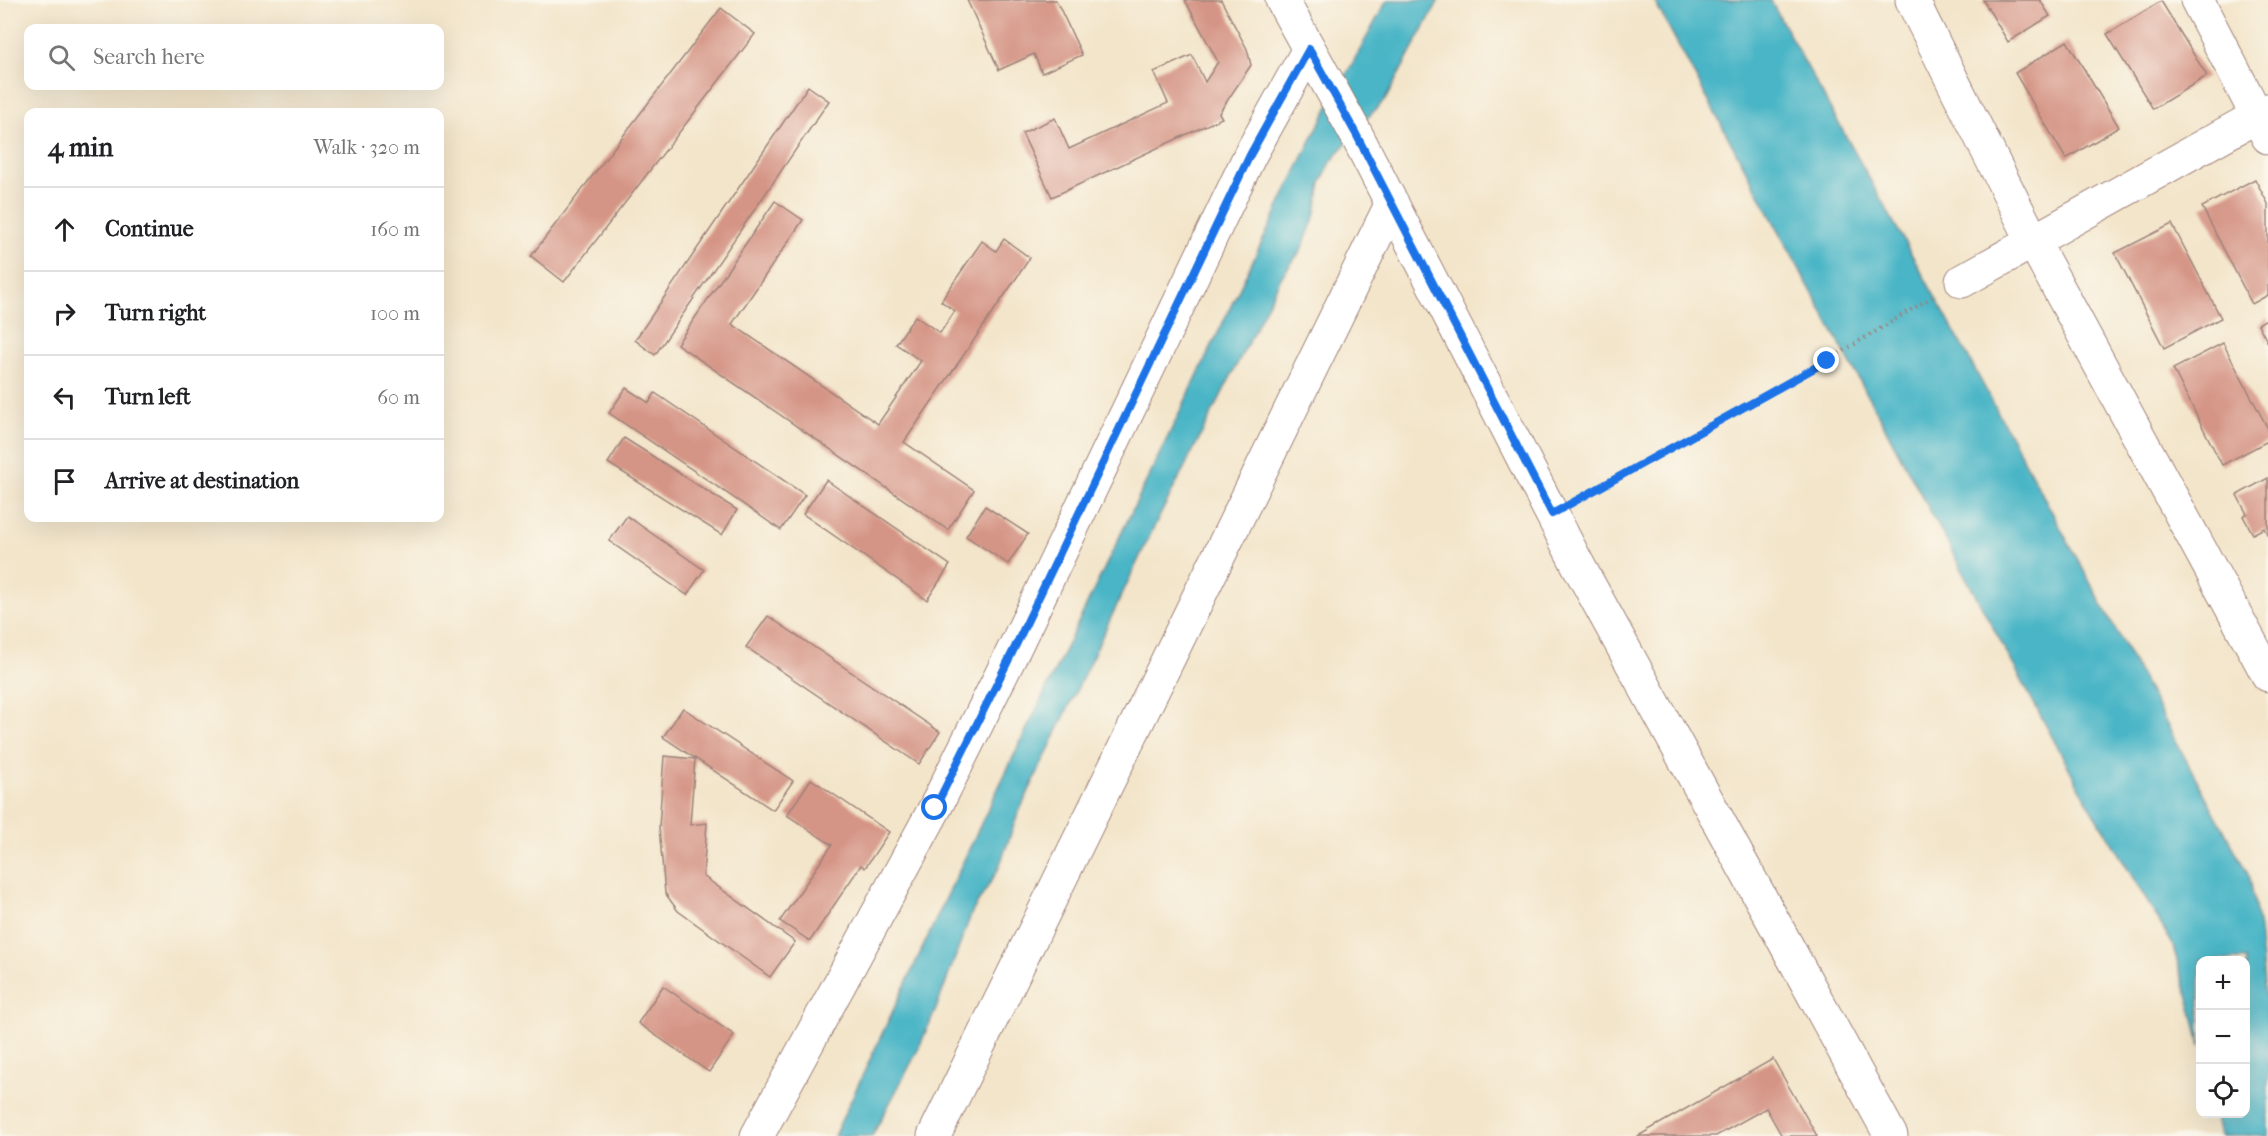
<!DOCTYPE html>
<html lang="en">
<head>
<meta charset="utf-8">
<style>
	body { margin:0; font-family:"IM FELL French Canon",serif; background:#f2f2f2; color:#202124 }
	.controls { position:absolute; right:18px; bottom:18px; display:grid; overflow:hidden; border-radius:12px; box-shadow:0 6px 24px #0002 }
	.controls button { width:54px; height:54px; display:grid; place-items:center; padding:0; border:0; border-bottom:2px solid #e0e0e0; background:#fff; color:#202124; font:30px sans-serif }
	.stop { position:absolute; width:18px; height:18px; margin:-14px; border:4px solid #1a73e8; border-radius:50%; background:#fff }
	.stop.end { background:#1a73e8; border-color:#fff; box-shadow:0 2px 6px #0008 }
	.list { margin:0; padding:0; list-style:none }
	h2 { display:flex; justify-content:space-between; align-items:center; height:78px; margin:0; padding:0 24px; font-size:26px }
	h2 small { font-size:20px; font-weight:400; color:#757577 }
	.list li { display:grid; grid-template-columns:39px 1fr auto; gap:18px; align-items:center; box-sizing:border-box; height:84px; padding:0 24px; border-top:2px solid #e0e0e0 }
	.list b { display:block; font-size:22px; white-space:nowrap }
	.list em { font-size:20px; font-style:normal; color:#757577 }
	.icon { flex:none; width:33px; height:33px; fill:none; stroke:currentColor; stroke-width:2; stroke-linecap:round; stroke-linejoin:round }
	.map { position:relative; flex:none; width:2268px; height:1136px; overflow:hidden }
	.search { position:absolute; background:#fff; box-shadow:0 6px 24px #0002; left:24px; top:24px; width:420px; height:66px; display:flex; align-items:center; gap:15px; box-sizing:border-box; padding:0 21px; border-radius:12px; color:#757577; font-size:22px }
	.panel { position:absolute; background:#fff; box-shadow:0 6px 24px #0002; left:24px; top:108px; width:420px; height:414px; border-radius:12px }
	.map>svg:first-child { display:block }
	.water { fill:#49b5c6; stroke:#4a6a78; stroke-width:1.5 }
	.building { fill:#d59586 }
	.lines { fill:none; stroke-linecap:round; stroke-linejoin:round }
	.minor-casing { stroke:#9e827a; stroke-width:35 }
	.path { stroke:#9e827a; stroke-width:4; stroke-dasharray:1.5 4.5; stroke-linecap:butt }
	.minor { stroke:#fff; stroke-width:33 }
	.route { stroke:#1a73e8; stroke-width:8 }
</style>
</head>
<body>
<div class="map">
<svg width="2268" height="1136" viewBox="0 0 2268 1136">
	<rect width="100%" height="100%" fill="#fbf7ec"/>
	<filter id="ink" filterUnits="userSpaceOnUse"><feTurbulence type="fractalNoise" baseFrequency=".0167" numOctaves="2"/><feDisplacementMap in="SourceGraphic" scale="12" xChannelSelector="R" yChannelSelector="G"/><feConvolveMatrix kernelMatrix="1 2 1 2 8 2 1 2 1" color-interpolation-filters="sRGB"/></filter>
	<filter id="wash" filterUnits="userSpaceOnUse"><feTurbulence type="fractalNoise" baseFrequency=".008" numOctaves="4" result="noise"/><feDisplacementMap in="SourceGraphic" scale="24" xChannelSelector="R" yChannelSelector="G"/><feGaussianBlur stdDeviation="1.35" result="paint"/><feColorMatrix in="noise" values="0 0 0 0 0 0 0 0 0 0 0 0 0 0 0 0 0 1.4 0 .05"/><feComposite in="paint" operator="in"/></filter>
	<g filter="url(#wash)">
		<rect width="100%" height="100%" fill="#f3e5ca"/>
		<g class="water">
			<polygon points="1387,0 1439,0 1385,100 1368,117 1331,162 1321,183 1316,213 1302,249 1282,276 1151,533 1018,814 998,870 972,912 936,1009 916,1054 872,1136 834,1136 978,830 1315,132"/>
			<polygon points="1654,0 1770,0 1947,318 2250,878 2259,929 2268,1025 2268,1136 2220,1136 2215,1114 2246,1114 2246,960 2200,960 2200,1046 2194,1018 2172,943 2083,794"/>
		</g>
		<g id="blocks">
			<g class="building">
				<polygon points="967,0 1056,0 1082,55 1042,73 1034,54 999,70"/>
				<polygon points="1185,0 1221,0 1247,49 1251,65 1219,113 1222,118 1052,197 1022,133 1055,118 1069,149 1168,103 1154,72 1192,55 1205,82 1218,62"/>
				<polygon points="1983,0 2040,0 2050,16 2008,42"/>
				<polygon points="2161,1 2207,76 2153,109 2107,34"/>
				<polygon points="721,8 755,34 564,282 531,256"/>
				<polygon points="2067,41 2119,127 2066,159 2015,73"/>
				<polygon points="808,86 829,101 655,355 635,340"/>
				<polygon points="2255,179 2268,204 2268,295 2252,304 2202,207"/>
				<polygon points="775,201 803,220 732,324 878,424 921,361 896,344 915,316 940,333 955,311 941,301 982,241 996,251 1004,239 1030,258 904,442 974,490 948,530 677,344"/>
				<polygon points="2172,224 2221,318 2164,348 2115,253"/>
				<polygon points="2268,318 2268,343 2258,324"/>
				<polygon points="2223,343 2268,429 2268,441 2222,465 2173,369"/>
				<polygon points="626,388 649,403 655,393 805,495 781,530 609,413"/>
				<polygon points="624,438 737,510 722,535 608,463"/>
				<polygon points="2268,478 2268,536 2264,528 2253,534 2243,516 2247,514 2237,495"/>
				<polygon points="826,480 950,565 927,600 803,514"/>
				<polygon points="985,506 1028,534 1008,564 966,536"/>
				<polygon points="627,516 704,570 687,595 609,541"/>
				<polygon points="768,616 940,732 919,764 746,647"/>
				<polygon points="683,708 793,781 773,810 663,737"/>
				<polygon points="664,756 695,759 690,825 707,823 703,876 795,942 770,977 678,911 665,893 659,827"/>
				<polygon points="811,779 889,832 865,868 861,865 810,941 780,921 832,845 787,815"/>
				<polygon points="663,986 734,1035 709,1072 638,1023"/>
				<polygon points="1773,1059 1817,1136 1782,1136 1766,1108 1716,1136 1638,1136"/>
			</g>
		</g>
	</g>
	<g filter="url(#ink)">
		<use href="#blocks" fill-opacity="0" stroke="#9e827a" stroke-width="1.5"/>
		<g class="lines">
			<g class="minor-casing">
				<g id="minor">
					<polyline points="1282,0 1356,134 1577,563 1891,1136"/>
					<polyline points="1912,0 2033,241 2268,675"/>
					<polyline points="2197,0 2268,137"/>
					<polyline points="1962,281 2268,110"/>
					<polyline points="757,1136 935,808 1015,647 1250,155 1309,49"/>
					<polyline points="934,1136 1392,203"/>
				</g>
			</g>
			<polyline class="path" points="1582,497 1827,361 1932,297"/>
			<use href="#minor" class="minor"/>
		</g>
	</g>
	<g class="lines" filter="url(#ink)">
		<polyline class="route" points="935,808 1015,647 1250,155 1309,49 1356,134 1552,514 1827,361"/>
	</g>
</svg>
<div class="controls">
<button>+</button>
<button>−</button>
<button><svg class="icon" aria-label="locate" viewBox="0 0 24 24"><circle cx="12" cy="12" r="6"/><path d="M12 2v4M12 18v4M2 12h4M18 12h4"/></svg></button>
</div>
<div class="stop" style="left:935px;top:808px"></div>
<div class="stop end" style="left:1827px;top:361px"></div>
<div class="search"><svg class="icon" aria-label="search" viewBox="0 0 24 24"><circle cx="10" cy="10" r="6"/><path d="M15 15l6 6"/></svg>Search here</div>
<section class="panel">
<h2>4 min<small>Walk · 320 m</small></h2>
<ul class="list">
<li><svg class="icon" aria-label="ahead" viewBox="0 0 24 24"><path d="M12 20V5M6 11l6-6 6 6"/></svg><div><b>Continue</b></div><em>160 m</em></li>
<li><svg class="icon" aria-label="right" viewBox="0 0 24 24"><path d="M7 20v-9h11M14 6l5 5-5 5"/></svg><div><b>Turn right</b></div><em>100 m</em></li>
<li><svg class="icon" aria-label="left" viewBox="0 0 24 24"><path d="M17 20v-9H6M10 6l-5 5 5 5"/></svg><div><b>Turn left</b></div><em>60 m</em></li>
<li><svg class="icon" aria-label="arrive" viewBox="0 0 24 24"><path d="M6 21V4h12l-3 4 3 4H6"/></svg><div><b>Arrive at destination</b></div></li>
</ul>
</section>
</div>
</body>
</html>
